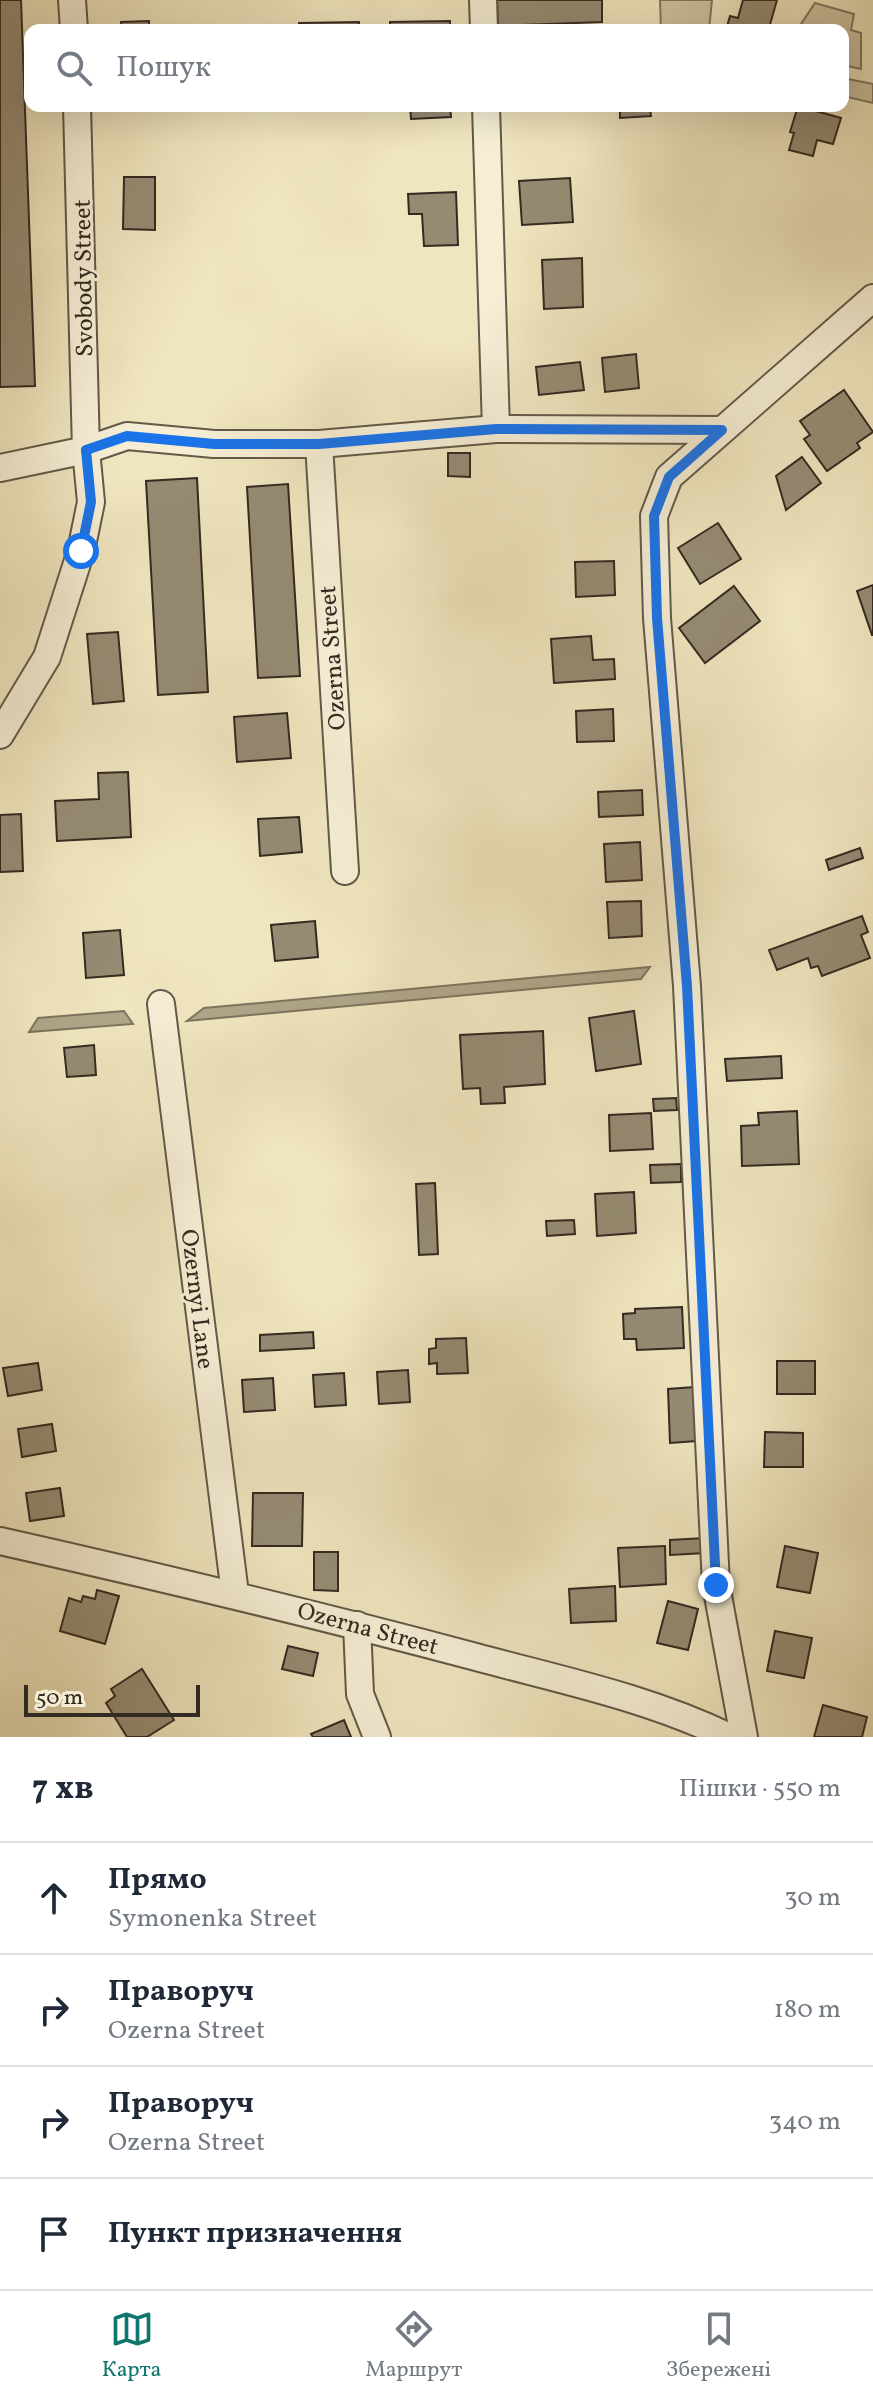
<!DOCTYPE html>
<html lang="uk">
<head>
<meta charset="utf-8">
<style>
	body { margin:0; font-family:Vollkorn,serif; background:#f2f2f3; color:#1f2937 }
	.scale { position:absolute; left:24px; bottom:20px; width:176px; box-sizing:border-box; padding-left:8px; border:4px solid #332a21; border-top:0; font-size:22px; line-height:28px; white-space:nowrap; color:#332a21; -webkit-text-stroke:6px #f5eed5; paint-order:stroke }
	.stop { position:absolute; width:24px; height:24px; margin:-18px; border:6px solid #1a73e8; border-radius:50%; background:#fff }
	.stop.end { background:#1a73e8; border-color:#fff; box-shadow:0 2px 8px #0008 }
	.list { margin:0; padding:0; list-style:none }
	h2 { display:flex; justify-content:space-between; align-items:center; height:104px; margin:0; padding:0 32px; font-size:34px }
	h2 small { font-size:26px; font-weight:400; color:#747a83 }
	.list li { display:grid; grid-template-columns:52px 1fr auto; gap:24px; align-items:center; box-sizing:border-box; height:112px; padding:0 32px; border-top:2px solid #e0e1e3 }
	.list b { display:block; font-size:30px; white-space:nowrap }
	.list p { margin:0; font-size:26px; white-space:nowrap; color:#747a83 }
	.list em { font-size:26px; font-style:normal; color:#747a83 }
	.icon { flex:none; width:44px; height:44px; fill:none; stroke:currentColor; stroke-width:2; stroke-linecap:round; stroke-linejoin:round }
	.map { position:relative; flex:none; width:873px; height:1737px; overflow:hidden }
	.search { position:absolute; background:#fff; box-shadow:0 8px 32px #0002; left:24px; right:24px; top:24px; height:88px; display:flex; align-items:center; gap:20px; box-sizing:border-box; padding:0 28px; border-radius:16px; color:#747a83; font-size:30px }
	.sheet { height:552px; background:#fff }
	nav { display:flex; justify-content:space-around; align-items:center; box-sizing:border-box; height:112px; border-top:2px solid #e0e1e3; background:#fff; font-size:22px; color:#747a83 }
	nav a { display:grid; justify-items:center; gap:4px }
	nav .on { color:#0f766e }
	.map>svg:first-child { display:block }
	.green { fill:#cfc5a3; stroke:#817862; stroke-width:2 }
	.water { fill:#afa589; stroke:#7d745f; stroke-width:2 }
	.building { fill:#958b73; stroke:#332a21; stroke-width:2 }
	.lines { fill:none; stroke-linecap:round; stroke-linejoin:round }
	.minor-casing { stroke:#625948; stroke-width:30 }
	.minor { stroke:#f5eed5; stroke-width:26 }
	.route { stroke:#1a73e8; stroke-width:10 }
	.labels { text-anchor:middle; stroke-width:6; stroke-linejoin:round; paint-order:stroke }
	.street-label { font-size:24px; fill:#332a21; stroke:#f5eed5 }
</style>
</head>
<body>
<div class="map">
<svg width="873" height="1737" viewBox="0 0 873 1737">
	<rect width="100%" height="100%" fill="#efe5be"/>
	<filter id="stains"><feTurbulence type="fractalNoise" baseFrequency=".0025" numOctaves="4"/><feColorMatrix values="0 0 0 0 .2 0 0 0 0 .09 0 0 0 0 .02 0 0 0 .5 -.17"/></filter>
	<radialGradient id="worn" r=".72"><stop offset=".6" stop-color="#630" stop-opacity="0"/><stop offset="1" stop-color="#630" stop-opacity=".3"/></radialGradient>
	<g class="green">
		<polygon points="660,0 712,0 709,30 661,30"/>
		<polygon points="815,3 854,14 851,30 861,33 861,69 843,65 843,30 797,30"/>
		<polygon points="843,78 873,84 873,103 843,96"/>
	</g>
	<g class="water">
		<polygon points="650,967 641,979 187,1021 204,1008"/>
		<polygon points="124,1011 133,1024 29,1032 38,1018"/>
	</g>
	<g class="building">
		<polygon points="0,0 21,0 35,386 0,387"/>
		<polygon points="497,0 602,0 602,22 498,26"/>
		<polygon points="743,0 777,0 769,28 776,30 726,30 730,16 738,18"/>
		<polygon points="149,21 149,30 122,30 121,22"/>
		<polygon points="450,21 450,30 390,30 390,22"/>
		<polygon points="359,22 359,30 299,30 299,23"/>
		<polygon points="410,106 450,106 451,117 411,119"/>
		<polygon points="620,106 650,106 651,116 620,118"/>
		<polygon points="798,106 841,118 833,144 817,140 813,156 789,150 794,133 790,132"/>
		<polygon points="124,177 155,177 155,230 123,229"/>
		<polygon points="570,178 573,222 522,225 519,181"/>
		<polygon points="456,192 458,245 424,246 422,214 409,214 408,194"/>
		<polygon points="582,258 583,307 544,309 542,260"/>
		<polygon points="636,354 639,388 605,392 602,358"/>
		<polygon points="580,362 584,390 539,395 536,367"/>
		<polygon points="844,390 873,432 857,443 860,448 827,471 804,439 810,435 800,421"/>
		<polygon points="448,453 470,453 470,477 448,476"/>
		<polygon points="802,457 821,483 786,510 776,476"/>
		<polygon points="197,478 208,692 158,695 146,481"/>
		<polygon points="288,484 300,676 258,678 247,487"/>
		<polygon points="718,523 741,559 700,584 678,548"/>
		<polygon points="614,561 615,595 576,597 575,562"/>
		<polygon points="873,585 873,635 872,635 857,591"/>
		<polygon points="734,586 760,621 705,663 679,628"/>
		<polygon points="118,632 124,701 93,704 87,634"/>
		<polygon points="591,636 593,660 614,659 615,679 554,683 551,639"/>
		<polygon points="613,709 614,741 577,742 576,711"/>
		<polygon points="287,713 291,758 237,762 234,717"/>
		<polygon points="128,772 131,837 57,841 55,801 99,799 98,773"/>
		<polygon points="642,790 643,815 599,817 598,792"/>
		<polygon points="21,814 23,871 0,872 0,815"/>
		<polygon points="299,817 302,852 260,856 258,819"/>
		<polygon points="640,842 642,880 606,882 604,844"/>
		<polygon points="860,848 863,858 829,870 826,860"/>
		<polygon points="641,901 642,936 609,938 607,902"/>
		<polygon points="862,916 868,932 861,935 870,958 822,976 818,966 811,968 808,958 777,970 769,950"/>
		<polygon points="315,921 318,957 275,961 271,925"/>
		<polygon points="120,930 124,975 86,978 83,933"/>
		<polygon points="634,1011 641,1064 596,1071 589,1018"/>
		<polygon points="543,1031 545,1084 504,1087 505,1103 481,1104 480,1088 463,1089 460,1035"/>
		<polygon points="94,1045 96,1075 67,1077 64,1048"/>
		<polygon points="781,1056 782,1078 727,1081 725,1059"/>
		<polygon points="676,1098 677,1110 654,1111 653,1099"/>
		<polygon points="797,1111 799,1164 742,1166 741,1126 759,1125 758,1113"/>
		<polygon points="651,1113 653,1149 610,1151 609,1115"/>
		<polygon points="681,1164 681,1182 651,1183 650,1165"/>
		<polygon points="435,1183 438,1254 419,1255 416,1184"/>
		<polygon points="634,1192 636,1233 597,1236 595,1194"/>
		<polygon points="574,1220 575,1234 547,1236 546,1221"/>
		<polygon points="682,1307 684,1348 637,1350 636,1339 624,1339 623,1314 635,1313 635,1309"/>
		<polygon points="313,1332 314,1348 260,1351 260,1335"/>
		<polygon points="466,1338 468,1373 437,1374 437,1363 429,1364 429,1349 436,1348 436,1339"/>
		<rect x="777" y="1361" width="38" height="33"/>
		<polygon points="38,1363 42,1390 8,1396 3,1368"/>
		<polygon points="408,1370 410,1402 379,1404 377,1372"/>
		<polygon points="344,1373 346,1405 315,1407 313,1375"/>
		<polygon points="273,1378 275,1410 244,1412 242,1380"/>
		<polygon points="694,1387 697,1441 670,1443 668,1389"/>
		<polygon points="52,1424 56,1451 22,1457 18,1429"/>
		<polygon points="765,1432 803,1433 803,1467 764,1467"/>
		<polygon points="60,1488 64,1516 30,1521 26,1493"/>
		<polygon points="253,1493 303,1493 302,1546 252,1546"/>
		<polygon points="705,1538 706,1553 670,1555 670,1540"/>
		<polygon points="665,1546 666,1584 620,1587 618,1548"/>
		<polygon points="785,1546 818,1553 810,1593 777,1587"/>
		<polygon points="314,1552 338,1552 338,1591 314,1590"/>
		<polygon points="615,1586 616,1621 571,1623 569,1589"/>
		<polygon points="97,1590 119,1596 105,1644 60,1631 69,1598 81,1602 83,1596 95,1599"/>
		<polygon points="668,1601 698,1609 688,1650 657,1643"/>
		<polygon points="775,1631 812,1638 804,1678 767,1671"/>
		<polygon points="288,1646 318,1653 313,1676 282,1669"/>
		<polygon points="142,1669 174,1720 147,1737 127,1737 106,1703 115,1696 111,1689"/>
		<polygon points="823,1705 867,1717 862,1737 814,1737"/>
		<polygon points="344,1720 351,1737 313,1737 311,1734"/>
	</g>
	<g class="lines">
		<g class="minor-casing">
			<g id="minor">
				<polyline points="72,0 74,30"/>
				<polyline points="483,0 484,30"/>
				<polyline points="486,106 496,429"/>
				<polyline points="319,444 345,871"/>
				<polyline points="0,468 86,450 127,436 214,444 319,444 496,429 722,430"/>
				<polyline points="0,735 47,657 81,551 91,502 86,450 77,106"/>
				<polyline points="161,1004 235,1594"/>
				<path d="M 0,1541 C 160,1577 318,1615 476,1657 C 561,1680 649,1698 729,1737"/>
				<polyline points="357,1625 360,1694 377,1737"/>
				<polyline points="744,1737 716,1585 687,986 657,618 654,516 669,477 873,298"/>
			</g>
		</g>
		<use href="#minor" class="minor"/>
	</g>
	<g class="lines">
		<polyline class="route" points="81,551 91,502 86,450 127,436 214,444 319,444 496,429 722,430 669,477 654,516 657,618 687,986 716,1585"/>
	</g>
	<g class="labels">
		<g class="street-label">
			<text transform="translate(83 278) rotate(-91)" y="8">Svobody Street</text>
			<text transform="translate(332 658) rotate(-94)" y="8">Ozerna Street</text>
			<text transform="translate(198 1299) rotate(83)" y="8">Ozernyi Lane</text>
			<text transform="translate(368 1628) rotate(15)" y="8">Ozerna Street</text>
		</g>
	</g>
	<rect width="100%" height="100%" filter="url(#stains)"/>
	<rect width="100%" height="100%" fill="url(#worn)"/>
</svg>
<div class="scale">50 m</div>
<div class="stop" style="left:81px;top:551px"></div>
<div class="stop end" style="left:716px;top:1585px"></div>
<div class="search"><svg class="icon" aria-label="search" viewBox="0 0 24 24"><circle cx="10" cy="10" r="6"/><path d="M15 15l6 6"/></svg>Пошук</div>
</div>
<section class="sheet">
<h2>7 хв<small>Пішки · 550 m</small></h2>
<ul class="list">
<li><svg class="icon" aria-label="ahead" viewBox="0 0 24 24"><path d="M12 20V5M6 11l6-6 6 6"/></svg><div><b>Прямо</b><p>Symonenka Street</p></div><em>30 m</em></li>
<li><svg class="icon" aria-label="right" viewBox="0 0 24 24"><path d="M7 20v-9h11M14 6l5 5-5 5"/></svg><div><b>Праворуч</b><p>Ozerna Street</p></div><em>180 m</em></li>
<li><svg class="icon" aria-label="right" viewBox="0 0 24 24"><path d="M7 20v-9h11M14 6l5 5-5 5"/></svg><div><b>Праворуч</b><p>Ozerna Street</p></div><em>340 m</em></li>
<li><svg class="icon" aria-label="arrive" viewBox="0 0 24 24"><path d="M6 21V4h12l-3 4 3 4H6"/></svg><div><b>Пункт призначення</b></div></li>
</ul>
</section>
<nav>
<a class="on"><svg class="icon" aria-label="map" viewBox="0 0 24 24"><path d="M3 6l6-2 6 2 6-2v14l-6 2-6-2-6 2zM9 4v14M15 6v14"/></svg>Карта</a>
<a><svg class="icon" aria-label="directions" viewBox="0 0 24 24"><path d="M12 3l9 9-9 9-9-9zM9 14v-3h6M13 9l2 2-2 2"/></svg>Маршрут</a>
<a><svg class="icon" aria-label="saved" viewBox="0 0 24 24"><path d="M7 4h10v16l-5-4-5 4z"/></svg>Збережені</a>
</nav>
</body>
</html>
